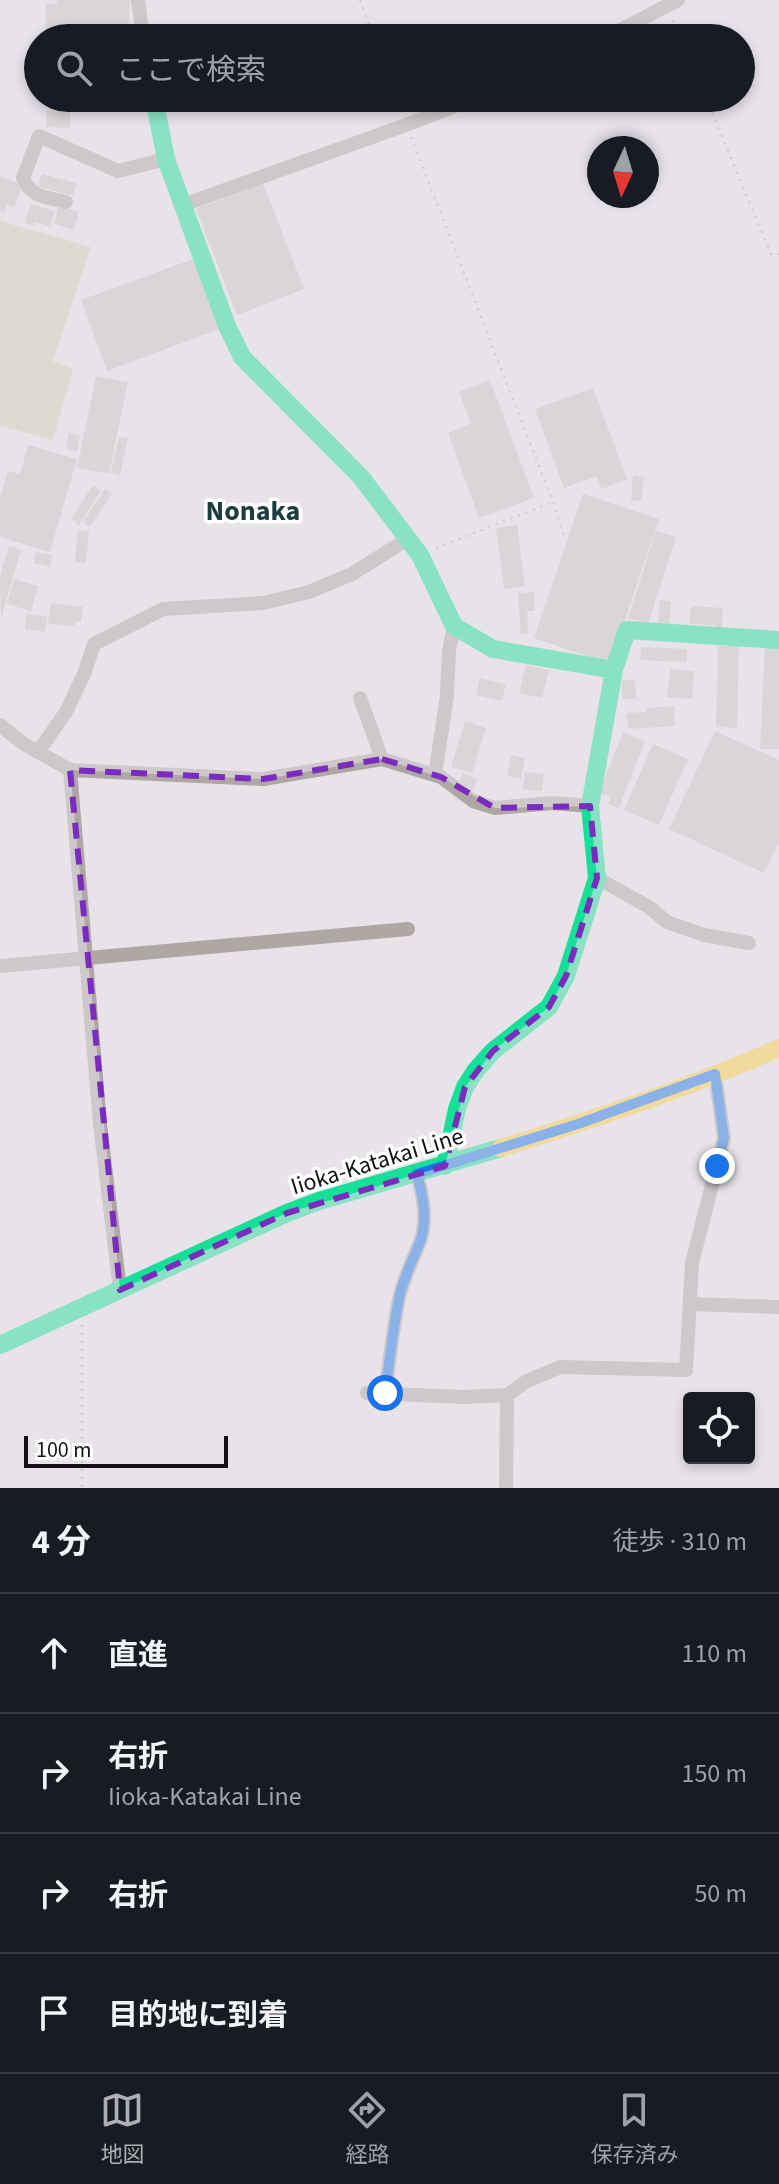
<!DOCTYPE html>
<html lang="ja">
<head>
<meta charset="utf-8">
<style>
	body { margin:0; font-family:"Source Sans 3","Noto Sans JP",sans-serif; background:#20242c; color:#f1f3f6 }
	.controls { position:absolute; right:24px; bottom:24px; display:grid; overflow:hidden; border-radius:8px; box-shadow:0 4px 12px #0003 }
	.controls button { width:72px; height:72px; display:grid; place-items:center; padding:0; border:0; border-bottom:2px solid #363941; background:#171b24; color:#f1f3f6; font:40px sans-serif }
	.compass { position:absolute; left:587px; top:136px; width:72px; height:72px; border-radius:50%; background:#171b24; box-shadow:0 4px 12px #0003; rotate:184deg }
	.scale { position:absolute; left:24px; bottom:20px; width:204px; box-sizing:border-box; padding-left:8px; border:4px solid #141115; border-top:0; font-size:22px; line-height:28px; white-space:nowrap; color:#141115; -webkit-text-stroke:6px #fff; paint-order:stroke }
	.stop { position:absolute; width:24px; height:24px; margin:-18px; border:6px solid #1a73e8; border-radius:50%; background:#fff }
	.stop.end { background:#1a73e8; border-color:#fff; box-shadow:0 2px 8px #0008 }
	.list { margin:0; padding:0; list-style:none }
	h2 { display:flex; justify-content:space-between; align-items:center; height:104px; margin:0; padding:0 32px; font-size:34px }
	h2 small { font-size:26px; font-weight:400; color:#9ea1a6 }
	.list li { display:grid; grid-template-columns:52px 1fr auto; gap:24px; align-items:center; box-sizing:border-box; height:120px; padding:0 32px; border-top:2px solid #363941 }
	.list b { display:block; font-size:30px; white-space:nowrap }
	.list p { margin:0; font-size:26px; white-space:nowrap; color:#9ea1a6 }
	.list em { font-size:26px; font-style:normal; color:#9ea1a6 }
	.icon { flex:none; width:44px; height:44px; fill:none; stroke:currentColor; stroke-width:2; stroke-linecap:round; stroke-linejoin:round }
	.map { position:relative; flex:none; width:779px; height:1488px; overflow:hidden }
	.search { position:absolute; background:#171b24; box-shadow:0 4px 12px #0003; left:24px; right:24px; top:24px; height:88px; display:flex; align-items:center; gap:20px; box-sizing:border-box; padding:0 28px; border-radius:44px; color:#9ea1a6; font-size:30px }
	.sheet { height:584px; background:#171b24 }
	nav { display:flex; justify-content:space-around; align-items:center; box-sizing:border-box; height:112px; border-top:2px solid #363941; background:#171b24; font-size:22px; color:#9ea1a6 }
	nav a { display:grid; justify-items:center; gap:4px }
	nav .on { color:#afaeb2 }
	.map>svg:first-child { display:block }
	.green { fill:#d0d1b6 }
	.building { fill:#c7c4c8 }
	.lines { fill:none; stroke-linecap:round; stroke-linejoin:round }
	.path { stroke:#aba6a6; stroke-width:2; stroke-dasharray:2 6; stroke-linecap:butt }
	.street { stroke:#aea7a4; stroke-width:14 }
	.fast { stroke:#16e098; stroke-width:18 }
	.slow { stroke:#ffcf43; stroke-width:18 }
	.route { stroke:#1a73e8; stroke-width:10 }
	.marked { fill:none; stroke:#7b2cbf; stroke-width:6; stroke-dasharray:16 10; stroke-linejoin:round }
	.labels { text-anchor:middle; stroke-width:7; stroke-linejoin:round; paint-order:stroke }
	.street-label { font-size:24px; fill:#141115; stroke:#fff }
	.quarter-label { font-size:28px; font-weight:bold; fill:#1b3d40; stroke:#fff }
</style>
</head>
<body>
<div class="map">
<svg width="779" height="1488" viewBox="0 0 779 1488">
	<rect width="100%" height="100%" fill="#e7e3e8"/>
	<polygon class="green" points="0,221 91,247 53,361 73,369 53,440 0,426"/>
	<g class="building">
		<polygon points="57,0 130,0 128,38 45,38 46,3 57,4"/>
		<polygon points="47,111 70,112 70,128 46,127"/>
		<polygon points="42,174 77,183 73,196 38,186"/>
		<polygon points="0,176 23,185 14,207 7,205 4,212 0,211"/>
		<polygon points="263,183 304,289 237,315 196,209"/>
		<polygon points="30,204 55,211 50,226 35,222 34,226 25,223"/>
		<polygon points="58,207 79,212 74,230 54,224"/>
		<polygon points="196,258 222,328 107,371 81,300"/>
		<polygon points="96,376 128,382 109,474 77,468"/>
		<polygon points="490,380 534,498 479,518 448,433 471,424 459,392"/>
		<polygon points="593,388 627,479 601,489 597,476 564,488 535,409"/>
		<polygon points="69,433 80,435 77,451 66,449"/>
		<polygon points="119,437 128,438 120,475 111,473"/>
		<polygon points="28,445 77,459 50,552 0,537 0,499 8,471 20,474"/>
		<polygon points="633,476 644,477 641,501 631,500"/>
		<polygon points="93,485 101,491 79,525 71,519"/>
		<polygon points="105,489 112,494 90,527 83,522"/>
		<polygon points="583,494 659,519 610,664 534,638"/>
		<polygon points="517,525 525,586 504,589 496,528"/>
		<polygon points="78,530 89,531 86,563 75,562"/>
		<polygon points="656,531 676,537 648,624 628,618"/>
		<polygon points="9,546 21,550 1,618 0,576"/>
		<polygon points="36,552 52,555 50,567 34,563"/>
		<polygon points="14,579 38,586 31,611 7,604"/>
		<polygon points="534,592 535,611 527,611 528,634 521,634 518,593"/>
		<polygon points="660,600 671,601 669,625 658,624"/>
		<polygon points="51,603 83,607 81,622 76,621 75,627 48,623"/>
		<polygon points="691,606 723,608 722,628 715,628 715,625 689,624"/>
		<polygon points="26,614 47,617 45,632 25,629"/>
		<polygon points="765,645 779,646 779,749 760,749"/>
		<polygon points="718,646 739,646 737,728 716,727"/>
		<polygon points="641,647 687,649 687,662 640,660"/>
		<polygon points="526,665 549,670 542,698 519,693"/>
		<polygon points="670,669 694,671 692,699 667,697"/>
		<polygon points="480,678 506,684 502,701 476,695"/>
		<polygon points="622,680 635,680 636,699 622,699"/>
		<polygon points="674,706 675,726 628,729 627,713 646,712 646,708"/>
		<polygon points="465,721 486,728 472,773 451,767"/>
		<polygon points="715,731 779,760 779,842 764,873 669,829"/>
		<polygon points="623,732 645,741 619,808 608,804 611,797 599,793"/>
		<polygon points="653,744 688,759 659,825 624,810"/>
		<polygon points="511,755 525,758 521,779 507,776"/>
		<polygon points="525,772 544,774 542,791 523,789"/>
		<polygon points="463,773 478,780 472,792 457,785"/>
	</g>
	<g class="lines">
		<g class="path">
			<polyline points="360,0 374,38"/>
			<polyline points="673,20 680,38"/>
			<polyline points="396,98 402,113"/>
			<polyline points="706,98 771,254 779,254"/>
			<polyline points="411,137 553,502 564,536"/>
			<polyline points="436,548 553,502"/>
			<polyline points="82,1325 82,1488"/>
		</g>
		<g class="street">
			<polyline points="138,0 143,38"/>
			<polyline points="605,38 678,0"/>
			<path d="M 66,202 C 46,197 32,198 23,178 L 39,136 L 118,171 L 166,159"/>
			<polyline points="183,205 406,125 475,98"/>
			<polyline points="360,698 382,759 441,777 473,801 495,808 552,803 590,806"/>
			<polyline points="0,725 24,744 70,770 100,1124 120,1290"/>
			<polyline points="38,752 66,712 84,674 94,644 163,609 263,603 309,592 352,574 409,538"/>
			<polyline points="70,770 263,779 382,759"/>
			<polyline points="435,775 447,696 449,651 454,626"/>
			<polyline points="597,878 649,907 667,922 704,935 749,943"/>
			<polyline points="0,966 408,929"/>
			<polyline points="690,1304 779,1307"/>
			<polyline points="367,1393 463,1397 507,1395"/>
			<path d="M 385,1393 C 390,1360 393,1326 400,1294 C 405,1275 413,1259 420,1242 C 428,1219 423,1196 417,1174"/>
			<polyline points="506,1488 507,1395 527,1381 560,1367 686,1370 692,1263 724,1138 715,1074"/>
		</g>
		<g class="fast">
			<polyline points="154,98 166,159 227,326 242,357 361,477 420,555 454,626 493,649 614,670"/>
			<polyline points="445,1166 457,1109 465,1087 476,1070 493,1051 549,1007 566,976 597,878 590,806 614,670 627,630 779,640"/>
			<polyline points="0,1345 287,1213 319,1201 501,1148"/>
		</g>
		<path class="slow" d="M 501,1148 C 594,1119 689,1088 779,1048"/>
	</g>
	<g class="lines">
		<path class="route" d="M 385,1393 C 390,1360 393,1326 400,1294 C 405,1275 413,1259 420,1242 C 428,1219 423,1197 417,1174 L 578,1124 L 715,1074 L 724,1138 L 717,1166"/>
	</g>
	<path d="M0 0H779V1488H0ZM 382,759 L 441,777 L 495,808 L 590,806 L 597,878 L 566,976 L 549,1007 L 493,1051 L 465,1087 L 445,1166 L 287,1213 L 120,1290 L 70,770 L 263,779 Z" fill="#e7e3e8" fill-opacity=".55" fill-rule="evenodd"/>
	<path class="marked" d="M 382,759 L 441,777 L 495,808 L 590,806 L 597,878 L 566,976 L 549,1007 L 493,1051 L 465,1087 L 445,1166 L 287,1213 L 120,1290 L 70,770 L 263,779 Z"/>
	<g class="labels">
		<g class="street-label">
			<text transform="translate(377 1161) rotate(-17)" y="8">Iioka-Katakai Line</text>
		</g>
		<g class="quarter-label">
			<text x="253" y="520">Nonaka</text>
		</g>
	</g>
</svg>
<div class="controls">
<button><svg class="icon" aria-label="locate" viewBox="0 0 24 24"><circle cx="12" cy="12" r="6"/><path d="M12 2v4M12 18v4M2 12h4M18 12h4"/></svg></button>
</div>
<svg class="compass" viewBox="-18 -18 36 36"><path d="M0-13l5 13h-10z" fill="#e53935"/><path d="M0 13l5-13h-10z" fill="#9ea1a6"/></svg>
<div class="scale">100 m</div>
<div class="stop" style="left:385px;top:1393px"></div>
<div class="stop end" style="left:717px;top:1166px"></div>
<div class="search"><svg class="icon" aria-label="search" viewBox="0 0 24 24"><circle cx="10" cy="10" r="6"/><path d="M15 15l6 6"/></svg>ここで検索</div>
</div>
<section class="sheet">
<h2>4 分<small>徒歩 · 310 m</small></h2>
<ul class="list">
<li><svg class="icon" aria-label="ahead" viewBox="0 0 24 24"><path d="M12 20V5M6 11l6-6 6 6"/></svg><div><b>直進</b></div><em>110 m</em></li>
<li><svg class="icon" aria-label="right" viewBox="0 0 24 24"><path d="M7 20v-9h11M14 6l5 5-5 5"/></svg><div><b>右折</b><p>Iioka-Katakai Line</p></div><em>150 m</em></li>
<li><svg class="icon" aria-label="right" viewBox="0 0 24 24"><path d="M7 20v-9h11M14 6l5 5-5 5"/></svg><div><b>右折</b></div><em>50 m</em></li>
<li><svg class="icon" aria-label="arrive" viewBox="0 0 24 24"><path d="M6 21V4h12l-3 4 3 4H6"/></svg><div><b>目的地に到着</b></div></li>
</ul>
</section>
<nav>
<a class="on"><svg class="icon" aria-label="map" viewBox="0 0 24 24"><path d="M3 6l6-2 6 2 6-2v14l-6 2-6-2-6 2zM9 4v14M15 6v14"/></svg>地図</a>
<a><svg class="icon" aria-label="directions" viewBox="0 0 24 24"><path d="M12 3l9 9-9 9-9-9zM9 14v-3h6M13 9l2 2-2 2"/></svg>経路</a>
<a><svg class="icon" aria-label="saved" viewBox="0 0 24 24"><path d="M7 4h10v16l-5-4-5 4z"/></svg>保存済み</a>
</nav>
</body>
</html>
